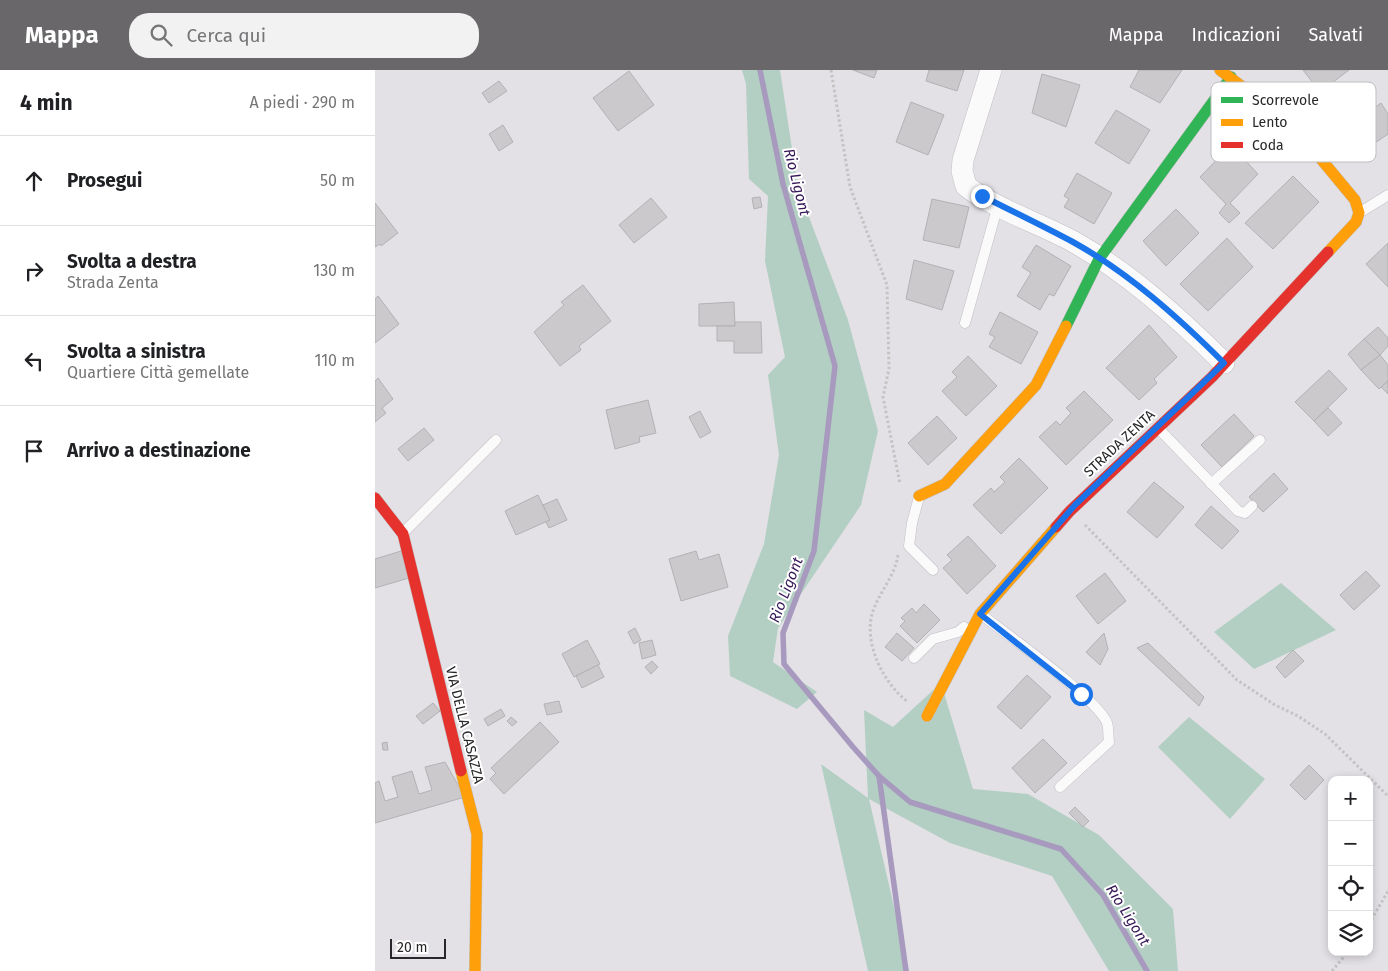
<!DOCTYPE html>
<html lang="it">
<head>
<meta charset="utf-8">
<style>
	body { margin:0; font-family:"Fira Sans",sans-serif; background:#f2f2f2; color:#202124 }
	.controls { position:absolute; right:15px; bottom:15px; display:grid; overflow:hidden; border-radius:10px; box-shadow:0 2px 8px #0003 }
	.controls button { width:45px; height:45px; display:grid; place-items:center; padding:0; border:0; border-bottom:1px solid #e0e0e0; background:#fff; color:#202124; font:25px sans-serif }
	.scale { position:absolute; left:15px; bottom:12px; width:56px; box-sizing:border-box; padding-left:5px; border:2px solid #272628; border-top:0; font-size:14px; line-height:18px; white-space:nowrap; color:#272628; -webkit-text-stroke:4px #fff; paint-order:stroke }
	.stop { position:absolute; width:15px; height:15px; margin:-11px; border:4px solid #1a73e8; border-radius:50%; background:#fff }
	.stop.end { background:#1a73e8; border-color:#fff; box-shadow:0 1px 5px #0008 }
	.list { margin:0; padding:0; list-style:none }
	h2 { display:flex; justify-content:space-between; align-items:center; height:65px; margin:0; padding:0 20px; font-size:21px }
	h2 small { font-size:16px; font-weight:400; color:#757577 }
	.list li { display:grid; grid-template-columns:32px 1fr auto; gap:15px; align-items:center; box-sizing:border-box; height:90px; padding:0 20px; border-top:1px solid #e0e0e0 }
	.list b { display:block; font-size:19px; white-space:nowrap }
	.list p { margin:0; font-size:16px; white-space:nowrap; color:#757577 }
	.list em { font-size:16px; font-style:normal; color:#757577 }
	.icon { flex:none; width:28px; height:28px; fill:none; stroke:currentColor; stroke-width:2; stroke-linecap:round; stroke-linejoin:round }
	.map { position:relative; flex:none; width:1013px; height:901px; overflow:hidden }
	header { display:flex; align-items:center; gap:30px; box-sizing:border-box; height:70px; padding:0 25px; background:#69676a; color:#fff }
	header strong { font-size:24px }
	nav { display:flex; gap:28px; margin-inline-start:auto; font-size:18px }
	.search { width:350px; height:45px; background:#f2f2f2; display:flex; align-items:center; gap:12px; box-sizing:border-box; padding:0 18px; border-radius:20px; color:#757577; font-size:19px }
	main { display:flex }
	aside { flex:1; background:#fff }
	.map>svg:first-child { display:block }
	.green { fill:#b3cfc3 }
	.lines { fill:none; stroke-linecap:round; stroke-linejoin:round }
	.stream { stroke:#a899be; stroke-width:5.5 }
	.building { fill:#cbc9cc; stroke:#b2b1b4 }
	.lane-casing { stroke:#c1bfc2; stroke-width:11 }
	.street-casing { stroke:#c1bfc2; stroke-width:22 }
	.fast-casing { stroke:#c1bfc2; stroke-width:12 }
	.slow-casing { stroke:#c1bfc2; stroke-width:12 }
	.jam-casing { stroke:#c1bfc2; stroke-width:12 }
	.path { stroke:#c4c3c4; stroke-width:3; stroke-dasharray:2.5 2.5; stroke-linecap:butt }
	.lane { stroke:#fbfafb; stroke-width:10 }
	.street { stroke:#fbfafb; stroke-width:21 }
	.fast { stroke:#30b455; stroke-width:11 }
	.slow { stroke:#ff9f0a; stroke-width:11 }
	.jam { stroke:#e5322d; stroke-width:11 }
	.route { stroke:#1a73e8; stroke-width:6 }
	.labels { text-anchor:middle; stroke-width:4; stroke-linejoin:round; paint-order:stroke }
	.street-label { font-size:14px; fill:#272628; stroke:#fff }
	.water-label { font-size:15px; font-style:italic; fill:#361857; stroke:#fff }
	.key { fill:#fff; stroke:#bebebe; stroke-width:1 }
	.key-label { font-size:14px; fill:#272628 }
</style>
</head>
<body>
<header>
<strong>Mappa</strong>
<div class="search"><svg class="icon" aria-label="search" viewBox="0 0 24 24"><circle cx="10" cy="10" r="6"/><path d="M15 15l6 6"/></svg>Cerca qui</div>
<nav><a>Mappa</a><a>Indicazioni</a><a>Salvati</a></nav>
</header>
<main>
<aside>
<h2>4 min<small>A piedi · 290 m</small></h2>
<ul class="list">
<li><svg class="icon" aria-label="ahead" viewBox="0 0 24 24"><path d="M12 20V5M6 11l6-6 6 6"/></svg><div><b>Prosegui</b></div><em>50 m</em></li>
<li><svg class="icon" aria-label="right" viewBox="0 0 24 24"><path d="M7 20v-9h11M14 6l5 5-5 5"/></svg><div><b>Svolta a destra</b><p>Strada Zenta</p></div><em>130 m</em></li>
<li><svg class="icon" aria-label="left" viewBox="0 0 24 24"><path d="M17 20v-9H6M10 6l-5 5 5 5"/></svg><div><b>Svolta a sinistra</b><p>Quartiere Città gemellate</p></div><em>110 m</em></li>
<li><svg class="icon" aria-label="arrive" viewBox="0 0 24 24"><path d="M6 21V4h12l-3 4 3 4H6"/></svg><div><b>Arrivo a destinazione</b></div></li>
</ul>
</aside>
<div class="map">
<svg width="1013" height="901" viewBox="0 0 1013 901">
	<rect width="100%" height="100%" fill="#e3e1e5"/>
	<g class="green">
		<polygon points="367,0 405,0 423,118 473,250 503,361 486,435 403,558 398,592 442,622 422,639 355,606 353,566 389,474 404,385 393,305 410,287 390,191 393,126 374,109 371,14"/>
		<polygon points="906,513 961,560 879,599 839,562"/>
		<polygon points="566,613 598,719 653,724 724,765 798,839 803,901 734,901 677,806 575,773 494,729 534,901 493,901 446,694 493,728 489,640 518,657"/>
		<polygon points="814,647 890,709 855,749 783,677"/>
	</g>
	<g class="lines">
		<g class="stream">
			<polyline points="385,0 408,114 460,296 439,481 408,563 409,594 478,677 504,706 535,732 686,779 728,825 772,901"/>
			<polyline points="504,706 531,901"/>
		</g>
	</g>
	<g class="building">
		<polygon points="478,0 502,0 499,8"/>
		<polygon points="554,0 589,0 582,21 551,11"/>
		<polygon points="764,0 807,0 785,33 755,17"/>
		<polygon points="928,0 974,0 945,22"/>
		<polygon points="254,1 279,35 243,61 218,28"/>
		<polygon points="667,4 705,15 691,57 657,43"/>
		<polygon points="124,11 132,21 114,33 107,23"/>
		<polygon points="536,32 569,45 553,85 521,72"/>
		<polygon points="1006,33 1013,44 1013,64 987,82 971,59"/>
		<polygon points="741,40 775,60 754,94 720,73"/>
		<polygon points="128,55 138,72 124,81 114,64"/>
		<polygon points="856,75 883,104 855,133 865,143 854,153 844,143 851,134 825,107"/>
		<polygon points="702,103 737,123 719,154 689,137 694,129 689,126"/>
		<polygon points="918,106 944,132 898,179 870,153"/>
		<polygon points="385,127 387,137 379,139 377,128"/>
		<polygon points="276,128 292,147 259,173 244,155"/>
		<polygon points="557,129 594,137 584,178 548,170"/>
		<polygon points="0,133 23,163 6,176 5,174 0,177"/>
		<polygon points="801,139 824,163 791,196 768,171"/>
		<polygon points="852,168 878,197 833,241 805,214"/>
		<polygon points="1013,173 1013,217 991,194"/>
		<polygon points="661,175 696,196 679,226 674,224 665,240 642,226 656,203 647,197"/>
		<polygon points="539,190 579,201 567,240 531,229"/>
		<polygon points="208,215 236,251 204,276 206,280 185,296 159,262 189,235 186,232"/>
		<polygon points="3,226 24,254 0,273 0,229"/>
		<polygon points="359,232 360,256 324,256 324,234"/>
		<polygon points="625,242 663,262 646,294 614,277 620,267 614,264"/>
		<polygon points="360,252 386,252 387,283 359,283 359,271 342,271 342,256 360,256"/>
		<polygon points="774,255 802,287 779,309 782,313 764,330 731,298"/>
		<polygon points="1003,257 1013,268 1013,276 1005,285 989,269"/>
		<polygon points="989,269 1005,285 986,300 973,284"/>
		<polygon points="1005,285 1013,295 1013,311 1004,319 986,300"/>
		<polygon points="593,286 622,316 591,346 567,321 582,307 577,302"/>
		<polygon points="954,300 972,319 939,351 920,332"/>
		<polygon points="3,308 18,329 7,338 11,343 0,352 0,311"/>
		<polygon points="1013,311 1013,324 1006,317"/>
		<polygon points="709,321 738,350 691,395 664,367 681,351 685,355 696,343 691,338"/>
		<polygon points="273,330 281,363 264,367 265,372 240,379 231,340"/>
		<polygon points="953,338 967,353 953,366 939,351"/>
		<polygon points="325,341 336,362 325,368 314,347"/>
		<polygon points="859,344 879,366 847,397 826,375"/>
		<polygon points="562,346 582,368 553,395 533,373"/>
		<polygon points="49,358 59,370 33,391 23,379"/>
		<polygon points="644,388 673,418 626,464 598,435 616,418 619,422 630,412 625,407"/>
		<polygon points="899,403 913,419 888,442 874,427"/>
		<polygon points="779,412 809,437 782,468 752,442"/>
		<polygon points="163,425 175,450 141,465 130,441"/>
		<polygon points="182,429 192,450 174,458 171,452 175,450 168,435"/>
		<polygon points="836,436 864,461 847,479 820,455"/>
		<polygon points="593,466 621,496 592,524 568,498 577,490 572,485"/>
		<polygon points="26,481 34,508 0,518 0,489"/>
		<polygon points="321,481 324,490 344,484 353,517 306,531 294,489"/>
		<polygon points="991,501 1005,516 979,540 965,525"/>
		<polygon points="730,503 751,531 723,554 701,526"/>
		<polygon points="549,534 565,550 542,573 525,556 530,551 526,548 537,538 541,543"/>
		<polygon points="260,558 266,570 259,574 253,562"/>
		<polygon points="522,563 539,578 527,591 510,577"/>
		<polygon points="729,563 733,579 725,595 711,582"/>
		<polygon points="212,570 225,594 199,607 187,584"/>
		<polygon points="277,570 281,585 267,589 264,573"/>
		<polygon points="773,573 829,627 824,636 762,578"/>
		<polygon points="918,580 929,591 910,608 901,597"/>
		<polygon points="277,591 283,597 276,604 270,597"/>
		<polygon points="223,595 229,607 207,618 201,606"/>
		<polygon points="652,605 676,627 646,659 622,637"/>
		<polygon points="184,631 187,642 172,645 169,634"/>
		<polygon points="58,633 65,641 48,654 41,646"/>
		<polygon points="126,639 130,646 113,656 109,649"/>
		<polygon points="136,647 142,652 137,656 132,651"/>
		<polygon points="165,652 184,672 129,724 115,709 121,703 116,698"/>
		<polygon points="668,669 692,693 660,723 637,698"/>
		<polygon points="12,672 13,680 8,680 7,673"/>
		<polygon points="70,692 90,727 0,753 0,713 4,711 10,731 23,727 17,707 37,701 44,724 57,720 50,697"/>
		<polygon points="934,695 949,710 930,730 915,715"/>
		<polygon points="700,737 714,751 708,757 694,743"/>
	</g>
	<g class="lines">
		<g class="lane-casing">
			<g id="lane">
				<polyline points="984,143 1013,125"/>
				<polyline points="590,253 623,135"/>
				<polyline points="783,358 863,441 870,443 877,436"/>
				<polyline points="836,414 885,370"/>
				<polyline points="544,427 537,453 534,476 558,500"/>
				<polyline points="28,463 121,370"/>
				<path d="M 607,545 C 630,563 724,630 732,653 C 734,659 733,666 734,672 L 685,717"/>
				<polyline points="539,588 558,569 583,562 589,557"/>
			</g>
		</g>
		<g class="street-casing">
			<path id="street" d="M 616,0 L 588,90 L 587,101 L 591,116 C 622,140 664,153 699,172 C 754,203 804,248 849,293"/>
		</g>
		<g class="fast-casing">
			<polyline id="fast" points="691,256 724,189 856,7"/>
		</g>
		<g class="slow-casing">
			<g id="slow">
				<polyline points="845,0 897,39 931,71 980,130 984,143 981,152 953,182"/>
				<polyline points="544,426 570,414 661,315 691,256"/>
				<polyline points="552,646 605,544 681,457"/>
				<polyline points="86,701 102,764 100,901"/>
			</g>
		</g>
		<g class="jam-casing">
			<g id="jam">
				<polyline points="0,428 28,464 86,701"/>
				<polyline points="681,457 695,441 837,307 953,182"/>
			</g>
		</g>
		<g class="path">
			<polyline points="456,0 475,117 512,215 514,299 508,327 525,414"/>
			<polyline points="710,455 862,610 900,635 923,646 950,664 1013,726"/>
			<path d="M 523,485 C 520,507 503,523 497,544 C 489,575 509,614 533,632"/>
			<polyline points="994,854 1013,821"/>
			<polyline points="957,901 973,882"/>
		</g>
		<use href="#lane" class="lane"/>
		<use href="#street" class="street"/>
		<use href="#fast" class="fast"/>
		<use href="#slow" class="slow"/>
		<use href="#jam" class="jam"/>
	</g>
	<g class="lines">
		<path class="route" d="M 607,126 C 637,141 668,156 698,172 C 754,203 804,248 849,293 L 700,435 L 605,544 L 706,624"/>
	</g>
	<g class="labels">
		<g class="street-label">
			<text transform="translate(744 373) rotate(-43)" y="5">STRADA ZENTA</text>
			<text transform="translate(90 655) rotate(76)" y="5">VIA DELLA CASAZZA</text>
		</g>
		<g class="water-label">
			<text transform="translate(422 112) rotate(76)" y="5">Rio Ligont</text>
			<text transform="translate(411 520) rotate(-69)" y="5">Rio Ligont</text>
			<text transform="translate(753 845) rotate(58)" y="5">Rio Ligont</text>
		</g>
	</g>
	<rect x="836" y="12" width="165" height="80" rx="8" class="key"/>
	<rect x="846" y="27" width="22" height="6" fill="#30b455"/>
	<rect x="846" y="49" width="22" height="7" fill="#ff9f0a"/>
	<rect x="846" y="72" width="22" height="6" fill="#e5322d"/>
	<g class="key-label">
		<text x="877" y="35">Scorrevole</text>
		<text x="877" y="57">Lento</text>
		<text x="877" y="80">Coda</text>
	</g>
</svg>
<div class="controls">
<button>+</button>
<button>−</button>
<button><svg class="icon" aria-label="locate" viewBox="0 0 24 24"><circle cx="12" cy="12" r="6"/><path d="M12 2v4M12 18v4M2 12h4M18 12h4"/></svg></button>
<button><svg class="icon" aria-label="layers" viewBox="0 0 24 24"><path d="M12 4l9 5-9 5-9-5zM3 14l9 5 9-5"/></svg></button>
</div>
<div class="scale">20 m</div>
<div class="stop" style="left:706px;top:624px"></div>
<div class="stop end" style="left:607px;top:126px"></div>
</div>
</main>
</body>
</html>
